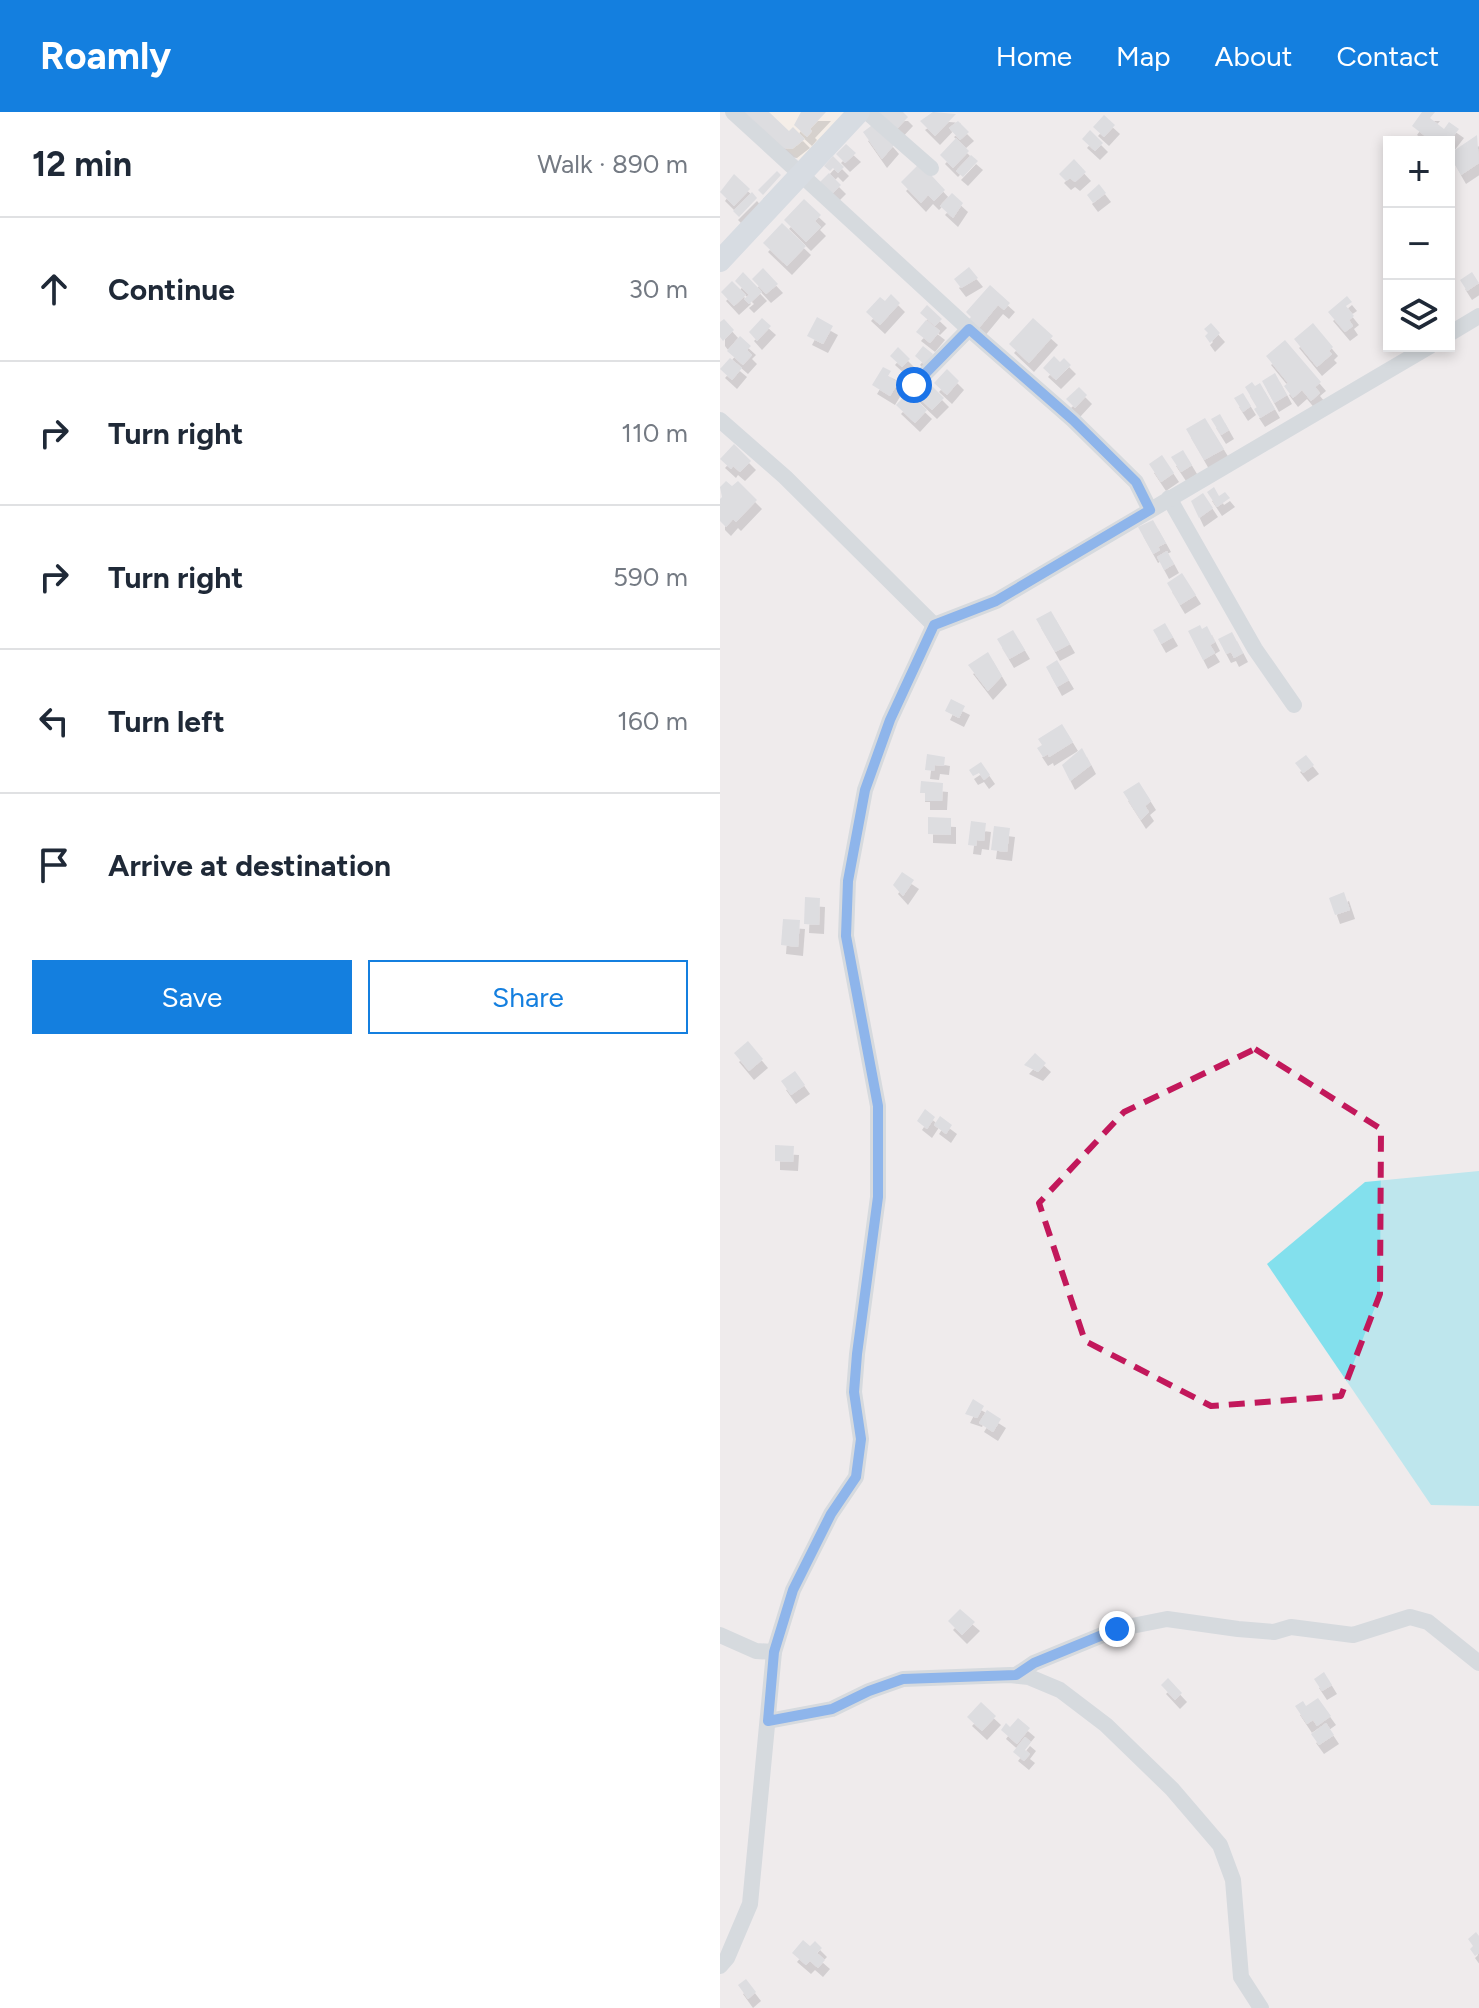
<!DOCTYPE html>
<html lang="en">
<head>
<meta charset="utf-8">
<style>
	body { margin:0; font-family:Figtree,sans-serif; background:#f6f6f7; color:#1f2937 }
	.controls { position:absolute; right:24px; top:24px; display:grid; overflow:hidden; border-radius:0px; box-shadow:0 4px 12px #0003 }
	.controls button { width:72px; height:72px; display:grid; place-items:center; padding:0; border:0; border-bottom:2px solid #e0e1e3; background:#fff; color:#1f2937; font:40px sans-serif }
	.stop { position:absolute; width:24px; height:24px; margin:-18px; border:6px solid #1a73e8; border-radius:50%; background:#fff }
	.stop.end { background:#1a73e8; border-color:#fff; box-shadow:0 2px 8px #0008 }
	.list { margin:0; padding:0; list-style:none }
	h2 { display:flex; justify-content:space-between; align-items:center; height:104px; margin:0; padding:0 32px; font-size:34px }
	h2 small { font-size:26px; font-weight:400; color:#747a83 }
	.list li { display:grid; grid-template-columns:52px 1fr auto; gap:24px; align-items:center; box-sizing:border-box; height:144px; padding:0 32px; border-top:2px solid #e0e1e3 }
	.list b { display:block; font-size:30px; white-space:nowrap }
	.list em { font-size:26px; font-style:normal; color:#747a83 }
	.actions { display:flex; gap:16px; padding:24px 32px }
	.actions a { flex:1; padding:18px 0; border:2px solid #147fdf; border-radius:0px; text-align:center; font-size:28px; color:#147fdf }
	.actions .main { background:#147fdf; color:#fff }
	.icon { flex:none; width:44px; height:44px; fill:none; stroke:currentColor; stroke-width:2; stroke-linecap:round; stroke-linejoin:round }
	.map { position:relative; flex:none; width:759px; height:1896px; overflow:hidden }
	header { display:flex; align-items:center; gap:48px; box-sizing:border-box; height:112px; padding:0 40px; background:#147fdf; color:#fff }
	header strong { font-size:38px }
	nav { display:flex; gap:44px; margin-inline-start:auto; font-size:28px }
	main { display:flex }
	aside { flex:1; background:#fff }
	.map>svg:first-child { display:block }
	.commercial { fill:#fcf2e2 }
	.water { fill:#83e0ed }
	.building { fill:#c8ccd1; filter:url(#shadow) }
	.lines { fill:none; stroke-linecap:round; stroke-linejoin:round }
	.street { stroke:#b9c5cc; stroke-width:16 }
	.secondary { stroke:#bbc9d4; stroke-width:22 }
	.route { stroke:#1a73e8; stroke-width:10 }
	.marked { fill:none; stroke:#c2185b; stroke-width:6; stroke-dasharray:16 10; stroke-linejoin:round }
</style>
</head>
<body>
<header>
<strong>Roamly</strong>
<nav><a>Home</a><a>Map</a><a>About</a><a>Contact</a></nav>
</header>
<main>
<aside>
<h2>12 min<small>Walk · 890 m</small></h2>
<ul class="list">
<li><svg class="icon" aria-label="ahead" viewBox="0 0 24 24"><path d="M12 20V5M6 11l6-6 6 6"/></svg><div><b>Continue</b></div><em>30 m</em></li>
<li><svg class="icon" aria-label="right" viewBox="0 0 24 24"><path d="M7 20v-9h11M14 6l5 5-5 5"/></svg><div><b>Turn right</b></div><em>110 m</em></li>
<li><svg class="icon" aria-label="right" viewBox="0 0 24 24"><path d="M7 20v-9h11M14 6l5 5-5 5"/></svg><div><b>Turn right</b></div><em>590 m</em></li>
<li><svg class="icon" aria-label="left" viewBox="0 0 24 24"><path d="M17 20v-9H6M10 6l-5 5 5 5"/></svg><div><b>Turn left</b></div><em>160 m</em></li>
<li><svg class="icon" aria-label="arrive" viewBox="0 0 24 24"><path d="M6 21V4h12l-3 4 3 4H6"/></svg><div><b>Arrive at destination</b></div></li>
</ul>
<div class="actions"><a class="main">Save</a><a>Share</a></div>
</aside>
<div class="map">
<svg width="759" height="1896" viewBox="0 0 759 1896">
	<defs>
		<filter id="shadow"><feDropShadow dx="5" dy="9" stdDeviation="0" flood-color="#0004"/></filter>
	</defs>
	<rect width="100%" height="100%" fill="#efebec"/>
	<polygon class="commercial" points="24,0 125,0 79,48"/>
	<polygon class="water" points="759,1059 759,1394 711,1393 547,1152 645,1070"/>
	<g class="building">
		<polygon points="24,0 49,0 69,19 73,15 85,27 72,37 64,36"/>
		<polygon points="81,0 106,0 90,17 92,19 87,25 74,13"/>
		<polygon points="157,0 183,0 188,5 174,20"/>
		<polygon points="213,0 236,2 215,24 200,9"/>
		<polygon points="702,0 715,0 710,6 724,17 729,10 739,17 729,30 713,30 692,14"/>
		<polygon points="384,3 395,13 384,25 373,15"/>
		<polygon points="238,9 249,20 240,28 229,16"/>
		<polygon points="155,11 174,33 162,47 143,20"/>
		<polygon points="370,18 383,31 375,39 362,27"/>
		<polygon points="757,23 759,51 741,63 729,42"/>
		<polygon points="236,26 249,39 233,56 220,43"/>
		<polygon points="126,32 136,41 125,51 116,42"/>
		<polygon points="251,43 258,49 243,65 236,59"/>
		<polygon points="113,44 124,55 118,61 113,56 110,59 104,54"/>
		<polygon points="354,47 366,60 355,70 350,66 346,69 339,62"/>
		<polygon points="200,51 225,78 214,89 208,83 201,91 181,70"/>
		<polygon points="57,59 61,63 43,83 38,78"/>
		<polygon points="109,61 121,73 111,83 99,71"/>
		<polygon points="14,62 30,77 14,94 0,80"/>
		<polygon points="379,72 386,81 373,91 367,83"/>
		<polygon points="32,80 37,86 19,105 13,99"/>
		<polygon points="232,81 243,91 233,106 220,94"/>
		<polygon points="84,87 101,103 95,109 101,115 86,130 64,108"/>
		<polygon points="62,111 86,134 67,154 43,131"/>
		<polygon points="249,155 258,166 241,176 234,167"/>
		<polygon points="43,156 58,172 46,182 32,167"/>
		<polygon points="23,160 42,180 29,192 24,187 29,183 15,169"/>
		<polygon points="752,160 759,171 747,179 740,168"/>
		<polygon points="12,169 26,183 14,194 1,180"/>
		<polygon points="270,173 290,191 284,198 278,193 259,216 249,207 251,205 246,200"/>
		<polygon points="171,182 180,191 160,213 146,200 160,185 165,189"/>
		<polygon points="627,184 632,190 626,194 634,204 629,208 633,214 625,220 608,200"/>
		<polygon points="207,193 222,207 215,214 200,201"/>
		<polygon points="97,205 113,214 103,232 87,224"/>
		<polygon points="42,206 51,214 37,229 29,220"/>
		<polygon points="313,206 333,224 309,251 289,232"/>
		<polygon points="4,207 14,218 3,229 0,225 0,210"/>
		<polygon points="206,208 220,219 210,231 196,220"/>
		<polygon points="491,211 500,221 490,231 485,224 488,221 484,217"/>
		<polygon points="593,211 613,235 609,239 612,242 597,255 574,227"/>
		<polygon points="20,224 31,234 27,238 32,243 23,253 7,239"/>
		<polygon points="565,228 601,270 595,275 600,281 591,289 582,278 573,286 564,274 568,271 546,244"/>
		<polygon points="203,234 213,242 205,253 195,244"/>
		<polygon points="178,235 190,247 182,255 170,244"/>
		<polygon points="334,244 340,250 344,246 351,253 336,268 323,256"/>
		<polygon points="10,246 22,256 12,268 0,257"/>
		<polygon points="163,255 171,259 168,264 178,271 170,284 152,273"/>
		<polygon points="227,257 239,269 227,283 214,271"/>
		<polygon points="555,261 567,283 554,291 542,269"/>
		<polygon points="206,268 224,286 212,298 194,281"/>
		<polygon points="532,270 535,274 540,271 555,297 540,306 534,297 537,295 525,275"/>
		<polygon points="359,275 367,283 355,296 346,287"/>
		<polygon points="188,280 207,298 195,311 176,293"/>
		<polygon points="523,281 531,294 523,300 514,286"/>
		<polygon points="500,302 509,318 501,323 491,307"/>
		<polygon points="485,306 504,337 484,348 466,317"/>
		<polygon points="14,332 31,349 20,360 13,354 11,357 0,347"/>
		<polygon points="463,338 472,353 461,360 451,345"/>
		<polygon points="442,343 454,361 441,370 429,352"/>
		<polygon points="6,369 12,374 18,369 37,388 16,410 13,407 6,415 0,409 0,387 2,385 0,375"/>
		<polygon points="494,375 499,384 505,380 510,386 497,395 487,380"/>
		<polygon points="483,381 493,396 479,406 471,389"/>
		<polygon points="433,408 446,431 438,435 440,438 433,442 418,415"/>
		<polygon points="447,439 454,452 444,458 437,445"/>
		<polygon points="462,461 476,483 460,493 447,471"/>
		<polygon points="331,499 350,532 335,540 316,507"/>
		<polygon points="445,511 453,525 441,532 433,518"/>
		<polygon points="480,513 482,517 487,514 495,530 490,533 495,541 483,548 468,519"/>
		<polygon points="293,518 305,538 289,547 277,527"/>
		<polygon points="512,520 523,541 514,546 511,540 506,542 498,527"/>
		<polygon points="268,540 282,564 268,579 248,553"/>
		<polygon points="337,548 349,568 337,575 326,555"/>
		<polygon points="231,587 245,594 239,606 225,599"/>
		<polygon points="342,612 353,630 329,645 328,642 323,645 317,636 322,633 318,627"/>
		<polygon points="362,636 371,653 350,669 342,653"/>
		<polygon points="207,642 225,645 224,654 215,653 214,659 205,658"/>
		<polygon points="586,643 594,653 583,661 575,651"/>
		<polygon points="261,650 270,663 264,668 259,661 253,664 249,658"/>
		<polygon points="201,669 223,671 222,689 205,689 205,681 200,681"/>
		<polygon points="419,670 431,689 425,694 429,700 421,708 403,680"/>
		<polygon points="208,705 231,706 231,723 208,722"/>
		<polygon points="251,709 266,711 264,729 257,728 256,734 248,733"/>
		<polygon points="274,714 290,716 287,740 271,738"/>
		<polygon points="182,760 194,768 183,784 173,773"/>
		<polygon points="624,780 630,798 615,803 609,786"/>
		<polygon points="85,785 100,786 99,813 84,812"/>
		<polygon points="63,807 80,808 78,835 61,833"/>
		<polygon points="28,929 43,947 29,959 14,941"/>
		<polygon points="315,941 326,951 318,960 304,953"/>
		<polygon points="75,959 85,973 71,983 61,969"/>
		<polygon points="205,997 215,1005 207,1017 197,1009"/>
		<polygon points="220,1004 232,1013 226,1022 214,1013"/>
		<polygon points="55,1033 74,1034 73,1050 55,1049"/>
		<polygon points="253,1287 264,1294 257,1306 245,1302"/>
		<polygon points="267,1298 281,1307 273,1320 259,1311"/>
		<polygon points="240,1497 255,1510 242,1523 228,1509"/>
		<polygon points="604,1560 612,1573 602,1579 594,1567"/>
		<polygon points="448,1566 462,1581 455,1588 441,1573"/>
		<polygon points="598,1586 611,1604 597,1614 593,1608 587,1612 575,1594 583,1589 586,1594"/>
		<polygon points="261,1590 276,1604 262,1619 247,1605"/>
		<polygon points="298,1606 310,1616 297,1632 281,1618 286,1611 290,1615"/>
		<polygon points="606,1611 614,1623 599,1633 591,1622"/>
		<polygon points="305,1625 311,1630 305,1638 310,1642 304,1649 293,1640"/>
		<polygon points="756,1820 759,1824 759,1841 755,1844 750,1837 753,1834 748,1827"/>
		<polygon points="83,1828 90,1834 95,1829 102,1836 97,1841 105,1848 98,1856 90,1849 86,1853 72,1841"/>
		<polygon points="26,1867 36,1880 28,1887 18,1873"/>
	</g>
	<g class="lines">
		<g class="street">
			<polyline points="13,0 249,217 353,308 416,370 430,398"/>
			<polyline points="147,0 211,56"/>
			<polyline points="729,222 759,204"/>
			<polyline points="194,273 249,217"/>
			<polyline points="0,308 65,365 214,513"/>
			<polyline points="449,386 535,537 574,593"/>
			<polyline points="0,1523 36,1539 54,1540"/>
			<polyline points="296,1563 314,1551 397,1517 447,1507 518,1517 554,1520 571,1515 633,1523 690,1505 708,1510 759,1551"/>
			<polyline points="48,1609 112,1597 149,1579 183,1567 290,1563 309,1565 340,1578 386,1613 452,1677 500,1733 513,1768 521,1865 541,1896"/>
			<polyline points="0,1854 7,1846 30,1792 54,1540 73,1478 111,1402 136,1365 141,1327 134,1280 137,1242 158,1085 158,994 126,824 128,769 145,678 170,608 214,513 276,489 710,234"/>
		</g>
		<polyline class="secondary" points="0,149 139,0"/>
	</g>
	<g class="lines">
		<polyline class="route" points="194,273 249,217 353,308 416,370 430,398 276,489 214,513 170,608 145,678 128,769 126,824 158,994 158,1085 137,1242 134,1280 141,1327 136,1365 111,1402 73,1478 54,1540 48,1609 112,1597 149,1579 183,1567 296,1563 314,1551 397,1517"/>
	</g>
	<path d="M0 0H759V1896H0ZM 535,937 L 661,1017 L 660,1182 L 621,1284 L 491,1294 L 365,1229 L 319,1091 L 404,1000 Z" fill="#efebec" fill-opacity=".55" fill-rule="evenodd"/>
	<path class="marked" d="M 535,937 L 661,1017 L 660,1182 L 621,1284 L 491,1294 L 365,1229 L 319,1091 L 404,1000 Z"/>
</svg>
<div class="controls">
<button>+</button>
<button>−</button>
<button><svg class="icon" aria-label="layers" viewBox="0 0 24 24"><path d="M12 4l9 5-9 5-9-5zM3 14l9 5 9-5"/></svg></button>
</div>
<div class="stop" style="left:194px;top:273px"></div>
<div class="stop end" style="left:397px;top:1517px"></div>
</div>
</main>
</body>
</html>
